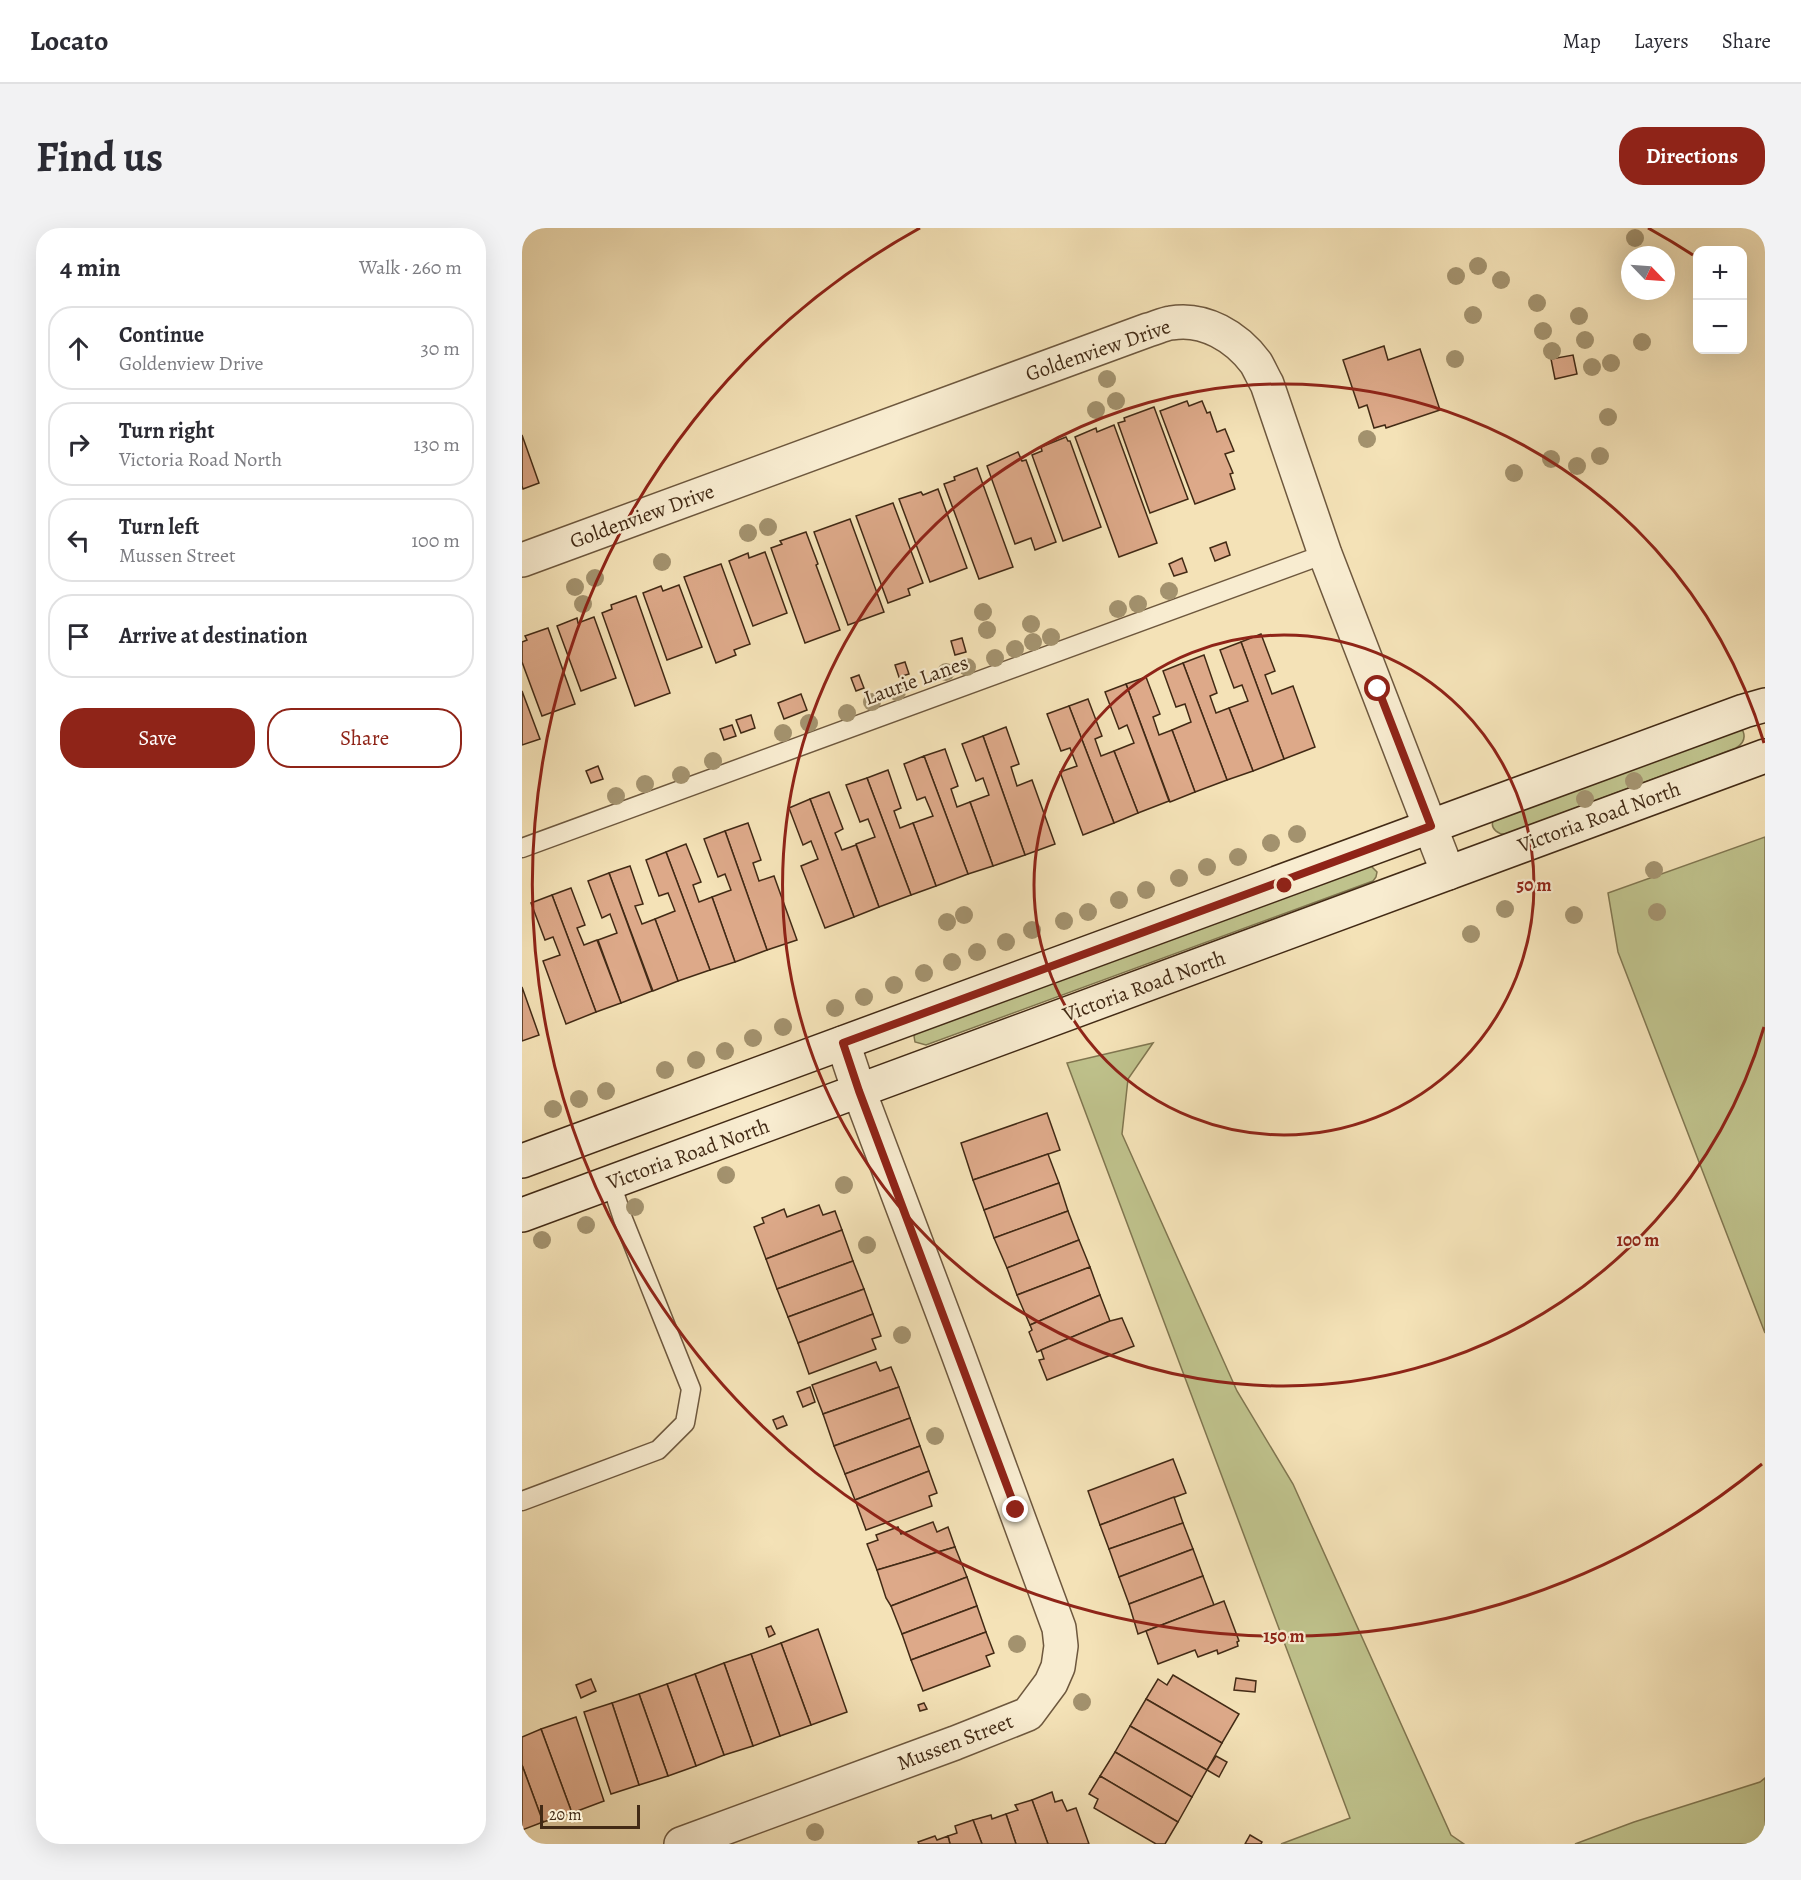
<!DOCTYPE html>
<html lang="en">
<head>
<meta charset="utf-8">
<style>
	body { margin:0; font-family:Alegreya,serif; background:#f2f2f3; color:#2b2b33 }
	.controls { position:absolute; right:18px; top:18px; display:grid; overflow:hidden; border-radius:12px; box-shadow:0 6px 24px #0002 }
	.controls button { width:54px; height:54px; display:grid; place-items:center; padding:0; border:0; border-bottom:2px solid #e1e1e2; background:#fff; color:#2b2b33; font:30px sans-serif }
	.compass { position:absolute; left:1099px; top:18px; width:54px; height:54px; border-radius:50%; background:#fff; box-shadow:0 6px 24px #0002; rotate:115deg }
	.scale { position:absolute; left:18px; bottom:15px; width:100px; box-sizing:border-box; padding-left:6px; border:3px solid #422a15; border-top:0; font-size:16px; line-height:21px; white-space:nowrap; color:#422a15; -webkit-text-stroke:4px #f8ecd0; paint-order:stroke }
	.stop { position:absolute; width:18px; height:18px; margin:-14px; border:4px solid #8f2418; border-radius:50%; background:#fff }
	.stop.end { background:#8f2418; border-color:#fff; box-shadow:0 2px 6px #0008 }
	.list { margin:0; padding:0; list-style:none }
	h2 { display:flex; justify-content:space-between; align-items:center; height:78px; margin:0; padding:0 24px; font-size:26px }
	h2 small { font-size:20px; font-weight:400; color:#7c7c81 }
	.list li { display:grid; grid-template-columns:39px 1fr auto; gap:18px; align-items:center; box-sizing:border-box; height:84px; margin:0 12px 12px; padding:0 12px; border:2px solid #e1e1e2; border-radius:24px }
	.list b { display:block; font-size:22px; white-space:nowrap }
	.list p { margin:0; font-size:20px; white-space:nowrap; color:#7c7c81 }
	.list em { font-size:20px; font-style:normal; color:#7c7c81 }
	.actions { display:flex; gap:12px; padding:18px 24px }
	.actions a { flex:1; padding:14px 0; border:2px solid #8f2418; border-radius:24px; text-align:center; font-size:21px; color:#8f2418 }
	.actions .main { background:#8f2418; color:#fff }
	.icon { flex:none; width:33px; height:33px; fill:none; stroke:currentColor; stroke-width:2; stroke-linecap:round; stroke-linejoin:round }
	.map { position:relative; flex:none; width:1243px; height:1616px; overflow:hidden; border-radius:24px }
	header { display:flex; align-items:center; gap:36px; box-sizing:border-box; height:84px; padding:0 30px; background:#fff; border-bottom:2px solid #e1e1e2 }
	header strong { font-size:28px }
	nav { display:flex; gap:33px; margin-inline-start:auto; font-size:21px }
	.intro { display:flex; align-items:center; justify-content:space-between; box-sizing:border-box; height:144px; padding:0 36px }
	h1 { margin:0; font-size:42px }
	.button { padding:15px 27px; border-radius:24px; background:#8f2418; color:#fff; font-size:21px; font-weight:700 }
	main { display:flex; gap:36px; padding:0 36px }
	aside { flex:1; background:#fff; border-radius:24px; box-shadow:0 6px 24px #0002 }
	.map>svg:first-child { display:block }
	.green { fill:#bfc28c; stroke:#807650; stroke-width:1.5 }
	.building { fill:#dda989; stroke:#422a15; stroke-width:1.5 }
	.lines { fill:none; stroke-linecap:round; stroke-linejoin:round }
	.service-casing { stroke:#6e583e; stroke-width:21 }
	.minor-casing { stroke:#6e583e; stroke-width:36 }
	.secondary-casing { stroke:#422a15; stroke-width:36 }
	.service { stroke:#f8ecd0; stroke-width:18 }
	.minor { stroke:#f8ecd0; stroke-width:33 }
	.secondary { stroke:#f8ecd0; stroke-width:33 }
	.tree { fill:#a3926e }
	.route { stroke:#8f2418; stroke-width:8 }
	.ring { fill:none; stroke:#8f2418; stroke-width:3 }
	.labels { text-anchor:middle; stroke-width:4.5; stroke-linejoin:round; paint-order:stroke }
	.street-label { font-size:21px; fill:#422a15; stroke:#f8ecd0 }
	.centre { fill:#8f2418; stroke:#f8ecd0; stroke-width:3 }
	.ring-label { font-size:18px; text-anchor:middle; font-weight:bold; fill:#8f2418; stroke:#f8ecd0; stroke-width:4.5; stroke-linejoin:round; paint-order:stroke }
</style>
</head>
<body>
<header>
<strong>Locato</strong>
<nav><a>Map</a><a>Layers</a><a>Share</a></nav>
</header>
<div class="intro"><h1>Find us</h1><a class="button">Directions</a></div>
<main>
<aside>
<h2>4 min<small>Walk · 260 m</small></h2>
<ul class="list">
<li><svg class="icon" aria-label="ahead" viewBox="0 0 24 24"><path d="M12 20V5M6 11l6-6 6 6"/></svg><div><b>Continue</b><p>Goldenview Drive</p></div><em>30 m</em></li>
<li><svg class="icon" aria-label="right" viewBox="0 0 24 24"><path d="M7 20v-9h11M14 6l5 5-5 5"/></svg><div><b>Turn right</b><p>Victoria Road North</p></div><em>130 m</em></li>
<li><svg class="icon" aria-label="left" viewBox="0 0 24 24"><path d="M17 20v-9H6M10 6l-5 5 5 5"/></svg><div><b>Turn left</b><p>Mussen Street</p></div><em>100 m</em></li>
<li><svg class="icon" aria-label="arrive" viewBox="0 0 24 24"><path d="M6 21V4h12l-3 4 3 4H6"/></svg><div><b>Arrive at destination</b></div></li>
</ul>
<div class="actions"><a class="main">Save</a><a>Share</a></div>
</aside>
<div class="map">
<svg width="1243" height="1616" viewBox="0 0 1243 1616">
	<rect width="100%" height="100%" fill="#f4e2b7"/>
	<filter id="stains"><feTurbulence type="fractalNoise" baseFrequency=".00333" numOctaves="4"/><feColorMatrix values="0 0 0 0 .2 0 0 0 0 .09 0 0 0 0 .02 0 0 0 .5 -.17"/></filter>
	<radialGradient id="worn" r=".72"><stop offset=".6" stop-color="#630" stop-opacity="0"/><stop offset="1" stop-color="#630" stop-opacity=".3"/></radialGradient>
	<g class="green">
		<path d="M 1216,501 L 1221,503 C 1224,511 1221,516 1214,520 L 984,606 C 977,607 968,601 971,593 Z"/>
		<polygon points="1243,609 1243,1105 1096,724 1086,665"/>
		<polygon points="849,638 855,644 854,649 851,653 404,817 393,814 392,808 395,803"/>
		<polygon points="631,815 606,851 600,906 715,1163 771,1256 929,1607 942,1616 759,1616 828,1590 545,835"/>
		<polygon points="1243,1550 1243,1616 1053,1616 1112,1594 1238,1554"/>
	</g>
	<g class="building">
		<polygon points="862,118 866,132 898,121 918,182 864,200 863,197 852,200 845,177 837,180 821,132"/>
		<polygon points="1051,127 1055,146 1033,151 1029,131"/>
		<polygon points="665,173 667,178 680,173 685,185 688,184 695,204 703,201 712,223 703,226 711,245 708,246 713,261 673,276 638,183"/>
		<polygon points="632,179 666,271 628,285 596,195 603,193 602,190"/>
		<polygon points="592,197 635,315 597,329 553,209 574,200 575,204"/>
		<polygon points="0,207 17,255 1,261 0,258"/>
		<polygon points="544,209 546,213 548,213 579,299 541,313 510,227 520,223 519,219"/>
		<polygon points="496,224 500,233 504,232 534,314 513,322 509,310 493,316 465,238"/>
		<polygon points="455,240 491,339 457,351 422,256 433,252 432,249"/>
		<polygon points="416,261 445,340 408,354 377,271 399,264 401,267"/>
		<polygon points="371,275 401,355 386,361 388,367 366,375 334,288"/>
		<polygon points="328,291 362,384 326,397 292,304"/>
		<polygon points="284,304 296,336 294,337 318,402 283,415 249,320 260,316 258,313"/>
		<polygon points="704,314 708,327 693,333 688,320"/>
		<polygon points="243,324 265,385 231,398 207,333 226,325 227,330"/>
		<polygon points="660,330 665,344 652,348 647,336"/>
		<polygon points="199,336 228,416 212,422 214,427 194,435 162,349"/>
		<polygon points="157,357 180,419 145,432 121,365 139,358 141,363"/>
		<polygon points="114,368 148,465 113,478 80,385 90,381 89,377"/>
		<polygon points="72,389 94,450 59,463 35,398 55,390 56,395"/>
		<polygon points="26,400 53,476 20,488 0,434 0,414 5,412 3,408"/>
		<polygon points="739,406 753,443 743,447 750,466 771,458 793,519 762,531 719,414"/>
		<polygon points="440,410 444,424 433,427 429,413"/>
		<polygon points="719,414 762,531 731,543 707,480 726,473 720,457 712,460 698,422"/>
		<polygon points="682,427 695,465 688,468 694,485 707,480 731,543 705,552 661,435"/>
		<polygon points="383,434 387,446 377,449 373,437"/>
		<polygon points="661,435 705,552 673,564 650,502 669,494 663,476 654,479 641,443"/>
		<polygon points="337,447 342,460 334,463 329,450"/>
		<polygon points="624,449 638,486 631,489 637,507 650,502 673,564 648,574 604,456"/>
		<polygon points="604,456 647,573 616,585 592,523 612,515 605,497 597,501 583,464"/>
		<polygon points="0,463 18,511 0,517"/>
		<polygon points="279,466 285,482 262,491 256,475"/>
		<polygon points="566,471 580,508 573,511 579,528 592,523 616,585 592,595 547,478"/>
		<polygon points="547,478 592,595 561,607 538,544 555,538 548,520 539,523 525,486"/>
		<polygon points="229,487 233,500 219,505 214,492"/>
		<polygon points="210,497 214,508 202,512 198,501"/>
		<polygon points="484,499 497,536 489,539 495,558 510,552 533,616 503,627 461,508"/>
		<polygon points="461,508 503,627 471,638 448,574 467,567 461,550 454,553 440,516"/>
		<polygon points="423,521 436,558 429,561 435,579 448,574 471,638 446,646 402,528"/>
		<polygon points="402,528 446,646 414,658 391,595 411,588 403,569 395,572 382,536"/>
		<polygon points="76,538 81,551 69,555 64,543"/>
		<polygon points="366,542 379,580 372,583 378,600 391,595 414,658 389,667 345,550"/>
		<polygon points="345,550 389,667 357,679 334,616 353,609 346,591 338,594 324,557"/>
		<polygon points="307,564 321,601 313,605 320,622 334,617 357,679 332,689 288,571"/>
		<polygon points="288,571 332,689 303,700 279,638 296,631 289,613 281,617 267,580"/>
		<polygon points="226,595 239,632 231,635 237,653 252,648 275,712 245,722 203,603"/>
		<polygon points="203,603 245,722 213,734 190,669 209,662 203,646 196,649 182,611"/>
		<polygon points="164,616 179,654 171,657 177,674 190,669 213,734 188,742 144,624"/>
		<polygon points="144,624 188,742 156,753 133,691 153,683 146,665 137,668 124,632"/>
		<polygon points="108,638 121,676 113,678 120,696 133,691 156,753 131,763 87,645"/>
		<polygon points="87,645 130,763 99,775 76,712 95,705 88,686 80,690 66,653"/>
		<polygon points="49,660 63,697 55,700 62,717 75,712 99,775 74,784 30,667"/>
		<polygon points="30,667 74,784 44,796 21,733 38,727 31,709 23,712 9,675"/>
		<polygon points="0,759 17,807 0,813"/>
		<polygon points="525,885 538,922 451,952 439,915"/>
		<polygon points="526,926 537,955 462,982 451,952"/>
		<polygon points="537,955 546,983 472,1010 462,982"/>
		<polygon points="297,977 301,987 313,983 320,1002 244,1031 232,999 242,995 240,990 262,981 265,989"/>
		<polygon points="546,983 557,1012 485,1040 472,1010"/>
		<polygon points="320,1002 331,1033 255,1061 244,1031"/>
		<polygon points="557,1012 568,1039 495,1067 485,1040"/>
		<polygon points="331,1033 342,1061 266,1089 255,1061"/>
		<polygon points="568,1039 578,1067 508,1097 495,1067"/>
		<polygon points="342,1061 351,1086 276,1115 266,1089"/>
		<polygon points="578,1067 588,1093 515,1124 507,1104 510,1102 508,1097"/>
		<polygon points="351,1086 359,1108 350,1111 354,1121 287,1146 276,1115"/>
		<polygon points="600,1090 612,1118 525,1152 517,1132 522,1131 519,1122 588,1093"/>
		<polygon points="354,1134 358,1143 369,1139 377,1159 301,1186 290,1157"/>
		<polygon points="288,1159 293,1174 281,1179 275,1164"/>
		<polygon points="377,1159 388,1190 312,1218 301,1186"/>
		<polygon points="261,1188 265,1197 255,1201 251,1192"/>
		<polygon points="388,1190 398,1218 323,1246 312,1218"/>
		<polygon points="398,1218 407,1243 333,1272 323,1246"/>
		<polygon points="651,1231 664,1265 578,1297 566,1263"/>
		<polygon points="407,1243 415,1265 407,1268 410,1278 344,1302 333,1272"/>
		<polygon points="652,1269 661,1295 587,1321 578,1297"/>
		<polygon points="411,1294 415,1304 426,1299 433,1319 355,1342 345,1316 356,1312 354,1307 376,1299 379,1306"/>
		<polygon points="661,1295 671,1321 597,1349 587,1321"/>
		<polygon points="433,1319 445,1349 369,1378 364,1370 355,1342"/>
		<polygon points="671,1321 681,1348 607,1376 597,1349"/>
		<polygon points="681,1348 692,1377 616,1406 607,1376"/>
		<polygon points="445,1349 455,1378 380,1406 369,1378"/>
		<polygon points="702,1373 717,1413 715,1414 716,1418 696,1426 695,1422 676,1429 673,1422 636,1436 624,1403"/>
		<polygon points="455,1378 464,1404 389,1432 380,1406"/>
		<polygon points="249,1398 253,1406 247,1409 244,1400"/>
		<polygon points="296,1401 325,1484 289,1497 259,1415"/>
		<polygon points="464,1404 472,1425 464,1428 468,1438 401,1463 389,1432"/>
		<polygon points="259,1415 289,1497 258,1508 229,1426"/>
		<polygon points="229,1426 258,1508 231,1518 202,1435"/>
		<polygon points="202,1435 231,1518 202,1527 173,1446"/>
		<polygon points="173,1446 202,1527 174,1538 145,1456"/>
		<polygon points="651,1447 717,1486 700,1515 624,1471 636,1451 645,1457"/>
		<polygon points="714,1450 734,1453 733,1464 712,1462"/>
		<polygon points="69,1451 74,1463 59,1470 54,1457"/>
		<polygon points="145,1456 174,1538 146,1548 117,1466"/>
		<polygon points="117,1466 146,1548 117,1557 90,1475"/>
		<polygon points="624,1471 700,1515 685,1542 608,1498"/>
		<polygon points="90,1475 117,1557 89,1566 62,1484"/>
		<polygon points="402,1475 405,1481 398,1483 396,1477"/>
		<polygon points="54,1489 82,1573 50,1585 19,1501"/>
		<polygon points="608,1498 685,1542 670,1569 593,1524"/>
		<polygon points="19,1501 50,1585 21,1594 0,1537 0,1509"/>
		<polygon points="593,1524 670,1569 656,1594 578,1548"/>
		<polygon points="694,1528 705,1534 697,1549 685,1542"/>
		<polygon points="0,1537 21,1594 0,1602"/>
		<polygon points="578,1548 656,1594 643,1616 634,1616 572,1580 576,1571 567,1566"/>
		<polygon points="530,1564 533,1574 540,1572 545,1583 554,1580 567,1616 526,1616 510,1572"/>
		<polygon points="510,1572 526,1616 494,1616 484,1586 496,1582 493,1577"/>
		<polygon points="484,1586 494,1616 460,1616 451,1592 469,1587 470,1591"/>
		<polygon points="451,1592 460,1616 428,1616 426,1608 435,1605 433,1598"/>
		<polygon points="728,1607 740,1614 739,1616 723,1616"/>
		<polygon points="413,1608 415,1612 426,1608 428,1616 397,1616 396,1614"/>
	</g>
	<g class="lines">
		<g class="service-casing">
			<g id="service">
				<polyline points="0,620 803,326"/>
				<polyline points="0,1273 136,1222 163,1195 169,1161 101,991 89,955"/>
			</g>
		</g>
		<g class="minor-casing">
			<g id="minor">
				<path d="M 0,332 L 626,102 C 634,100 641,96 649,95 C 682,89 715,109 734,135 C 738,142 741,149 745,156 L 803,326 L 926,645"/>
				<polyline points="159,1616 433,1515 506,1486 529,1455 536,1439 539,1418 537,1400 435,1123 337,863 321,815"/>
			</g>
		</g>
		<g class="secondary-casing">
			<g id="secondary">
				<polyline points="0,933 1222,483 1243,477"/>
				<polyline points="0,987 1243,528"/>
			</g>
		</g>
		<use href="#service" class="service"/>
		<use href="#minor" class="minor"/>
		<use href="#secondary" class="secondary"/>
	</g>
	<g class="tree">
		<circle cx="1113" cy="10" r="9"/>
		<circle cx="956" cy="38" r="9"/>
		<circle cx="934" cy="48" r="9"/>
		<circle cx="979" cy="52" r="9"/>
		<circle cx="1015" cy="75" r="9"/>
		<circle cx="951" cy="87" r="9"/>
		<circle cx="1057" cy="88" r="9"/>
		<circle cx="1021" cy="103" r="9"/>
		<circle cx="1063" cy="112" r="9"/>
		<circle cx="1120" cy="114" r="9"/>
		<circle cx="1030" cy="123" r="9"/>
		<circle cx="933" cy="131" r="9"/>
		<circle cx="1089" cy="135" r="9"/>
		<circle cx="1070" cy="139" r="9"/>
		<circle cx="585" cy="151" r="9"/>
		<circle cx="594" cy="173" r="9"/>
		<circle cx="574" cy="182" r="9"/>
		<circle cx="1086" cy="189" r="9"/>
		<circle cx="845" cy="211" r="9"/>
		<circle cx="1078" cy="228" r="9"/>
		<circle cx="1029" cy="231" r="9"/>
		<circle cx="1055" cy="238" r="9"/>
		<circle cx="992" cy="245" r="9"/>
		<circle cx="246" cy="299" r="9"/>
		<circle cx="226" cy="305" r="9"/>
		<circle cx="140" cy="334" r="9"/>
		<circle cx="73" cy="350" r="9"/>
		<circle cx="53" cy="359" r="9"/>
		<circle cx="647" cy="363" r="9"/>
		<circle cx="61" cy="376" r="9"/>
		<circle cx="616" cy="376" r="9"/>
		<circle cx="596" cy="381" r="9"/>
		<circle cx="461" cy="384" r="9"/>
		<circle cx="509" cy="396" r="9"/>
		<circle cx="465" cy="402" r="9"/>
		<circle cx="529" cy="409" r="9"/>
		<circle cx="511" cy="414" r="9"/>
		<circle cx="493" cy="421" r="9"/>
		<circle cx="473" cy="430" r="9"/>
		<circle cx="445" cy="439" r="9"/>
		<circle cx="424" cy="444" r="9"/>
		<circle cx="375" cy="464" r="9"/>
		<circle cx="350" cy="474" r="9"/>
		<circle cx="325" cy="485" r="9"/>
		<circle cx="287" cy="495" r="9"/>
		<circle cx="261" cy="505" r="9"/>
		<circle cx="191" cy="533" r="9"/>
		<circle cx="159" cy="547" r="9"/>
		<circle cx="1112" cy="553" r="9"/>
		<circle cx="123" cy="556" r="9"/>
		<circle cx="94" cy="568" r="9"/>
		<circle cx="1063" cy="571" r="9"/>
		<circle cx="775" cy="606" r="9"/>
		<circle cx="749" cy="615" r="9"/>
		<circle cx="716" cy="629" r="9"/>
		<circle cx="685" cy="639" r="9"/>
		<circle cx="1132" cy="642" r="9"/>
		<circle cx="657" cy="650" r="9"/>
		<circle cx="624" cy="662" r="9"/>
		<circle cx="597" cy="672" r="9"/>
		<circle cx="983" cy="681" r="9"/>
		<circle cx="566" cy="684" r="9"/>
		<circle cx="1135" cy="684" r="9"/>
		<circle cx="442" cy="687" r="9"/>
		<circle cx="1052" cy="687" r="9"/>
		<circle cx="542" cy="693" r="9"/>
		<circle cx="425" cy="694" r="9"/>
		<circle cx="510" cy="702" r="9"/>
		<circle cx="949" cy="706" r="9"/>
		<circle cx="484" cy="714" r="9"/>
		<circle cx="455" cy="724" r="9"/>
		<circle cx="430" cy="734" r="9"/>
		<circle cx="402" cy="745" r="9"/>
		<circle cx="372" cy="757" r="9"/>
		<circle cx="342" cy="769" r="9"/>
		<circle cx="313" cy="780" r="9"/>
		<circle cx="261" cy="799" r="9"/>
		<circle cx="231" cy="810" r="9"/>
		<circle cx="203" cy="823" r="9"/>
		<circle cx="174" cy="832" r="9"/>
		<circle cx="143" cy="842" r="9"/>
		<circle cx="84" cy="863" r="9"/>
		<circle cx="57" cy="871" r="9"/>
		<circle cx="31" cy="881" r="9"/>
		<circle cx="204" cy="947" r="9"/>
		<circle cx="322" cy="957" r="9"/>
		<circle cx="113" cy="979" r="9"/>
		<circle cx="64" cy="997" r="9"/>
		<circle cx="20" cy="1012" r="9"/>
		<circle cx="345" cy="1017" r="9"/>
		<circle cx="380" cy="1107" r="9"/>
		<circle cx="413" cy="1208" r="9"/>
		<circle cx="495" cy="1416" r="9"/>
		<circle cx="560" cy="1474" r="9"/>
		<circle cx="293" cy="1604" r="9"/>
	</g>
	<g class="lines">
		<polyline class="route" points="494,1282 337,863 321,815 909,598 856,461"/>
	</g>
	<g class="ring">
		<circle cx="762" cy="657" r="250"/>
		<path d="M1242 799A501 501 0 1 1 1242 515"/>
		<path d="M1240 1236A751 751 0 1 1 398 0M1126 0A751 751 0 0 1 1171 27"/>
	</g>
	<g class="labels">
		<g class="street-label">
			<text transform="translate(576 122) rotate(-19)" y="7">Goldenview Drive</text>
			<text transform="translate(120 288) rotate(-20)" y="7">Goldenview Drive</text>
			<text transform="translate(394 452) rotate(-20)" y="7">Laurie Lanes</text>
			<text transform="translate(1077 589) rotate(-20)" y="7">Victoria Road North</text>
			<text transform="translate(622 758) rotate(-20)" y="7">Victoria Road North</text>
			<text transform="translate(166 926) rotate(-20)" y="7">Victoria Road North</text>
			<text transform="translate(433 1514) rotate(-21)" y="7">Mussen Street</text>
		</g>
	</g>
	<circle cx="762" cy="657" r="9" class="centre"/>
	<g class="ring-label">
		<text x="1012" y="663">50 m</text>
		<text x="1116" y="1018">100 m</text>
		<text x="762" y="1414">150 m</text>
	</g>
	<rect width="100%" height="100%" filter="url(#stains)"/>
	<rect width="100%" height="100%" fill="url(#worn)"/>
</svg>
<div class="controls">
<button>+</button>
<button>−</button>
</div>
<svg class="compass" viewBox="-18 -18 36 36"><path d="M0-13l5 13h-10z" fill="#e53935"/><path d="M0 13l5-13h-10z" fill="#7c7c81"/></svg>
<div class="scale">20 m</div>
<div class="stop" style="left:856px;top:461px"></div>
<div class="stop end" style="left:494px;top:1282px"></div>
</div>
</main>
</body>
</html>
